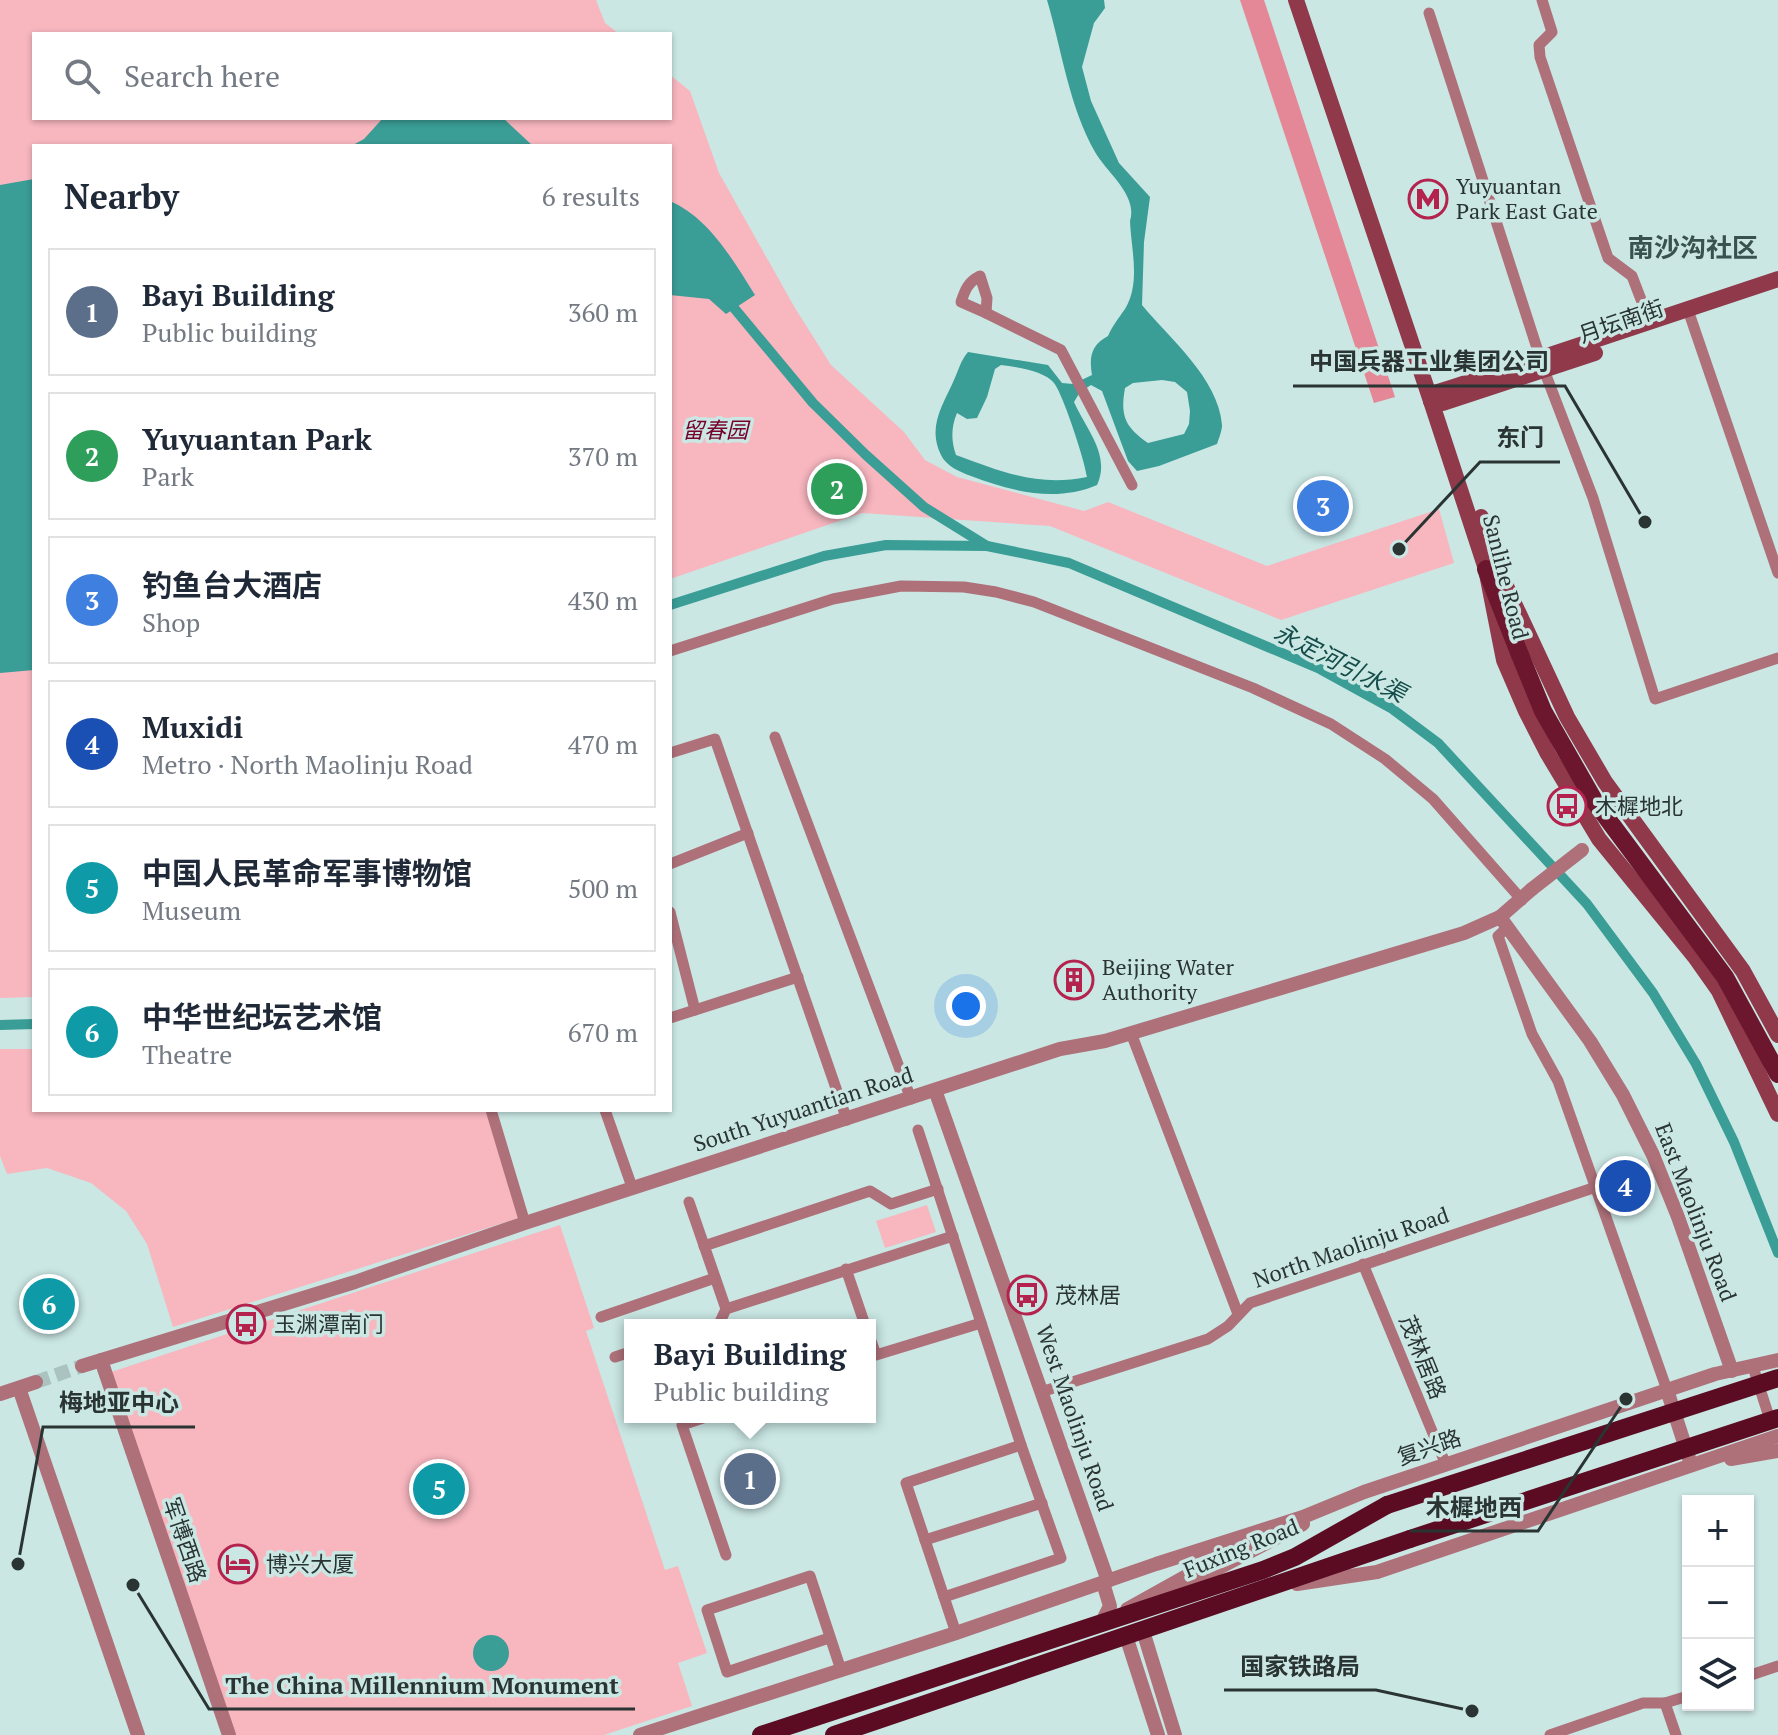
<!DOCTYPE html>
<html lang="en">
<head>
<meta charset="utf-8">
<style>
	body { margin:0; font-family:"PT Serif","Noto Sans SC",serif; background:#f6f6f7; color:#1f2937 }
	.controls { position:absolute; right:24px; bottom:24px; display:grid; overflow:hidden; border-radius:0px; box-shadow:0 2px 6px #0004 }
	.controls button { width:72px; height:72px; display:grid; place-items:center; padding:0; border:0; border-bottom:2px solid #e0e1e3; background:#fff; color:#1f2937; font:40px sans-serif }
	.you { position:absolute; left:966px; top:1006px; width:28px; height:28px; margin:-20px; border:6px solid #fff; border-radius:50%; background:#1a73e8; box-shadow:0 0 0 12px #1a73e833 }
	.badge { display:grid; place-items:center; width:52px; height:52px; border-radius:50%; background:#b4234e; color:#fff; font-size:26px; font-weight:700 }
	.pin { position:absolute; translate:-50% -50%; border:4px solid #fff; box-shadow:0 2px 8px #0006 }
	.popup { position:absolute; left:624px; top:1319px; width:252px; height:104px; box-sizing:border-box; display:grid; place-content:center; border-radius:0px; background:#fff; filter:drop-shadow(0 2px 6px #0005); font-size:26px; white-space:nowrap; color:#747a83 }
	.popup b { font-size:30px; color:#1f2937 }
	.popup::after { content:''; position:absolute; left:50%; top:100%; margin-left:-16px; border:16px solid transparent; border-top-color:#fff }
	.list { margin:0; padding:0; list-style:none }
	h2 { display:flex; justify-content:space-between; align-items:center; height:104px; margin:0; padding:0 32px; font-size:34px }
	h2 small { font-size:26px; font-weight:400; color:#747a83 }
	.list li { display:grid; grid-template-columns:52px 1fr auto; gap:24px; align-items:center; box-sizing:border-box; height:128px; margin:0 16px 16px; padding:0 16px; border:2px solid #e0e1e3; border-radius:0px }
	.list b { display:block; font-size:30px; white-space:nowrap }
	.list p { margin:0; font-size:26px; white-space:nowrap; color:#747a83 }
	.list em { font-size:26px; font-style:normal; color:#747a83 }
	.icon { flex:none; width:44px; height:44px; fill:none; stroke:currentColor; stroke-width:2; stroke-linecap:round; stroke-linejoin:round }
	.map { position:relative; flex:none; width:1778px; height:1735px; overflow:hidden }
	.search { position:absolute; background:#fff; box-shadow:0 2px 6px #0004; left:32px; top:32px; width:640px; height:88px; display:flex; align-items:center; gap:20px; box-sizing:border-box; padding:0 28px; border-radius:0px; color:#747a83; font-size:30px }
	.panel { position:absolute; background:#fff; box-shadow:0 2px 6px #0004; left:32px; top:144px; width:640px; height:968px; border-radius:0px }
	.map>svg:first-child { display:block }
	.green { fill:#f8b6bf }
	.forest { fill:#e48796 }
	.water { fill:#3a9d96; fill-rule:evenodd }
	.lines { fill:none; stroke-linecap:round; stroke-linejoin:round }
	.canal { stroke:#3a9d96; stroke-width:10 }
	.tertiary-tunnel { stroke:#aac3c1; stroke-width:14; stroke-dasharray:14 7; stroke-linecap:butt }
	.minor { stroke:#ae717a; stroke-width:11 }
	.tertiary { stroke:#ae717a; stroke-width:14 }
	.secondary { stroke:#8f394b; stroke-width:16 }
	.primary { stroke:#6c172e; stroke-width:18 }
	.trunk { stroke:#5b0c23; stroke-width:18 }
	.tertiary-bridge { stroke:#ae717a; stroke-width:14 }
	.primary-bridge { stroke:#6c172e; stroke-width:18 }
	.trunk-bridge { stroke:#5b0c23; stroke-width:18 }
	.labels { text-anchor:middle; stroke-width:7; stroke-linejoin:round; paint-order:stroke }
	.poi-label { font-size:22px; fill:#293433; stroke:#cae7e4; text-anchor:start }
	.street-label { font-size:22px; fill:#293433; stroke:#cae7e4 }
	.park-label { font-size:22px; font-style:italic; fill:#76012c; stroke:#cae7e4 }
	.water-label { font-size:24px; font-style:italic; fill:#134c48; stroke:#cae7e4 }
	.quarter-label { font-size:26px; font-weight:bold; fill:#395250; stroke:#cae7e4 }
	.leader { fill:none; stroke:#293433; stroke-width:3 }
	.callout-dot { fill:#293433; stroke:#cae7e4; stroke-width:3 }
	.callout-label { font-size:24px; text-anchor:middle; font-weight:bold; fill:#293433; stroke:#cae7e4; stroke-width:7; stroke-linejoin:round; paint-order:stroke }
</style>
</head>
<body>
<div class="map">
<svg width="1778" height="1735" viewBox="0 0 1778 1735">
	<rect width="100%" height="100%" fill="#cae7e4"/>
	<g class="green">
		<polygon points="0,0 596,0 605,23 619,34 34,34 34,118 670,118 670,75 690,91 719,173 795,308 831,365 904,432 925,460 957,477 1084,511 1108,502 1267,566 1439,509 1454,563 1281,620 1050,526 862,513 670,579 670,146 34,146 34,997 0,998"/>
		<polygon points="0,1049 34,1049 34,1110 486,1110 522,1217 173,1327 147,1244 126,1211 91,1183 47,1168 7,1174 0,1156"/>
		<polygon points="927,1205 936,1232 885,1248 876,1221"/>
		<polygon points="560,1225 594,1328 586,1331 665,1570 678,1566 707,1653 678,1663 692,1706 604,1735 231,1735 111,1372"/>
	</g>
	<polygon class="forest" points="1240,0 1264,0 1395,397 1374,403"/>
	<g class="water">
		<path d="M 1047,0 L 1104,0 L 1105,8 L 1094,23 L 1082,67 L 1091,101 L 1119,163 L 1150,197 L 1144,242 L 1142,305 C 1170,339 1218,378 1222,425 C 1222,431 1219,438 1217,444 L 1159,466 L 1137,471 L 1128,461 L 1102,391 L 1091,385 L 1080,392 L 1074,402 C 1086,429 1111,455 1097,485 C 1055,503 1011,491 971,476 C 960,472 946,466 941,455 C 927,427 943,405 954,380 C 959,369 960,362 968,352 L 1048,365 L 1062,383 L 1073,384 L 1092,375 C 1089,357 1091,345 1108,336 C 1113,325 1118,319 1125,309 C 1141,283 1131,249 1130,221 C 1138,195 1107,173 1095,152 C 1069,106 1062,51 1047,0 ZM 1001,365 C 1016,367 1045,371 1054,383 C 1063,394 1085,461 1087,477 C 1038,487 1002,472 956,455 C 951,441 951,427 957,413 L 967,419 L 977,418 L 987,397 L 995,369 ZM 1162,380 L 1175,382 L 1187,392 L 1190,411 L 1189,424 L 1184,434 L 1148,443 C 1125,427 1120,416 1125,388 L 1133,383 Z"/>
		<polygon points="383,118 503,118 533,146 351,146 364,139"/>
		<polygon points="34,179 34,670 0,673 0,185"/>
		<path d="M 670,201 C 709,218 733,260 755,295 L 726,314 L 709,299 L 670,295 Z"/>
		<circle cx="491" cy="1653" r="18"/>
	</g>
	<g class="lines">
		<g class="canal">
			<polyline points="734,308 813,403 866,455 924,507 987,546"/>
			<polyline points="670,605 824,556 886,545 987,546 1069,563 1320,669 1391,708 1438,743 1587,904 1653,993 1696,1064 1734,1142 1778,1253"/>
			<polyline points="0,1025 34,1024"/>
		</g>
		<polyline class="tertiary-tunnel" points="36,1382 82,1366"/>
		<g class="minor">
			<polyline points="1542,0 1552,32 1539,45 1540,57 1608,258 1632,276 1650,323"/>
			<polyline points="1429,13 1544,370 1593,498 1655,699 1778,658"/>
			<path d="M 980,276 L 987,298 L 986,313 L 961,302 C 965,290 968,282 980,276 Z"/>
			<polyline points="1688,310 1778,573"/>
			<polyline points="986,313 1061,350 1132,485"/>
			<polyline points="670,651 833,599 901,586 964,587 996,592 1034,602 1253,688 1331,724 1385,759 1433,799 1522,900"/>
			<polyline points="775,737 911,1099"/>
			<polyline points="670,753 715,739 847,1120"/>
			<polyline points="670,864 748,833"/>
			<polyline points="670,912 695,1010 670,1018"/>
			<polyline points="1508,927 1498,936 1532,1034 1558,1081 1667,1390"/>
			<polyline points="695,1010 798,977"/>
			<polyline points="1131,1033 1238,1314"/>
			<polyline points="491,1110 525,1223"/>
			<polyline points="605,1110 632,1187"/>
			<polyline points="918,1130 1021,1445 906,1483 956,1633"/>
			<polyline points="689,1202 726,1309 953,1236"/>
			<polyline points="704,1246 870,1191 891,1204 938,1189"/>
			<polyline points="1363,1264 1446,1465"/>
			<polyline points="846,1269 865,1325"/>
			<polyline points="601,1317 715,1278"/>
			<polyline points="716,1325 719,1324 726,1309"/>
			<polyline points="870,1338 876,1355 981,1323"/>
			<polyline points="615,1357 630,1352"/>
			<polyline points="1753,1367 1771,1423"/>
			<polyline points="1041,1392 1208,1339 1228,1326 1250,1303 1593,1188"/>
			<polyline points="706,1417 682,1425 726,1555"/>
			<polyline points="925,1540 1042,1503"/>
			<polyline points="944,1597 1061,1558 1021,1445"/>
			<polyline points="1126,1608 1196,1569 1274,1531"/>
			<polyline points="829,1638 727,1672 707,1610 810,1576 841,1670"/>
			<polyline points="1748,1676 1778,1666"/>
			<polyline points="1665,1703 1676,1735"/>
			<polyline points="1550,1735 1643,1703 1665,1703 1688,1696"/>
		</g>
		<g class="tertiary">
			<polyline points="1500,917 1590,1041 1623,1095 1653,1155 1678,1217 1732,1371"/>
			<polyline points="935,1090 1108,1581"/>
			<polyline points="101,1360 229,1735"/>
			<polyline points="82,1366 355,1282 525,1223 1060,1049 1105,1041 1464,933 1500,917 1532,889"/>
			<polyline points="19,1388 138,1735"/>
			<polyline points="1667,1390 1689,1458"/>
			<polyline points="0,1394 36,1382"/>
			<polyline points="1731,1459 1778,1451"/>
			<polyline points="1103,1583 1110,1606 1104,1618"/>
			<polyline points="1297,1584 1377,1572 1778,1436"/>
			<polyline points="1165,1596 1303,1524"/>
			<polyline points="1143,1631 1175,1735"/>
			<polyline points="1126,1636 1158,1735"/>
			<polyline points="640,1735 956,1633 1156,1564 1303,1517 1364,1492 1715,1374 1778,1360"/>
		</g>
		<g class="secondary">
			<polyline points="1296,0 1431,401 1486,569 1504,660 1526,711 1548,754 1599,839 1695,957 1719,991 1778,1114"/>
			<polyline points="1431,401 1438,392 1454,387 1778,279"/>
			<polyline points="1431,401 1443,403 1595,353"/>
			<polyline points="1481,517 1498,569 1567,717 1605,782 1743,971 1778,1035"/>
		</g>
		<polyline class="primary" points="1486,569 1520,655"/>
		<g class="trunk">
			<polyline points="761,1735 1263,1570 1295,1557 1387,1505"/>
			<polyline points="834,1735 1410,1539"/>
		</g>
		<polyline class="tertiary-bridge" points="1532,889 1582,850"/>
		<polyline class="primary-bridge" points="1520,655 1543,711 1595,802 1725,977 1778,1074"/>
		<g class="trunk-bridge">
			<polyline points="1387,1505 1778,1378"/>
			<polyline points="1410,1539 1778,1418"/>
		</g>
	</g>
	<defs>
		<g id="metro-ring" transform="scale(2)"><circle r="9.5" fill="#cae7e4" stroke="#b4234e" stroke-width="1.5"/><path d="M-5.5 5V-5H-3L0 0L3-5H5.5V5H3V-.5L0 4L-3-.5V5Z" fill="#b4234e"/></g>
		<g id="bus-ring" transform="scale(2)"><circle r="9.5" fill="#cae7e4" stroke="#b4234e" stroke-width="1.5"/><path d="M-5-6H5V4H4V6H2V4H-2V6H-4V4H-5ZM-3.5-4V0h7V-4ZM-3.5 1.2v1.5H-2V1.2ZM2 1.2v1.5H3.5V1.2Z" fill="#b4234e"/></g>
		<g id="building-ring" transform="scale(2)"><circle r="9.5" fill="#cae7e4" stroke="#b4234e" stroke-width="1.5"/><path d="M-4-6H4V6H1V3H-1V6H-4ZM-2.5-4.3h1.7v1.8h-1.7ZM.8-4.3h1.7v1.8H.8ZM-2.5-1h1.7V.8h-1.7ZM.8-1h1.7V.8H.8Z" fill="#b4234e"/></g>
		<g id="hotel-ring" transform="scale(2)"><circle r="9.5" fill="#cae7e4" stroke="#b4234e" stroke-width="1.5"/><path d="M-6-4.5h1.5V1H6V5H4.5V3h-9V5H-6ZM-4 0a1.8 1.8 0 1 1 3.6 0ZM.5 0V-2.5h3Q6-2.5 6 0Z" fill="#b4234e"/></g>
	</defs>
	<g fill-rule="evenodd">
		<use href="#metro-ring" x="1428" y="199"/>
		<use href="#bus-ring" x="1567" y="806"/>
		<use href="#building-ring" x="1074" y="980"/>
		<use href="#bus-ring" x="1027" y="1295"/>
		<use href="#bus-ring" x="246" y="1324"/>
		<use href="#hotel-ring" x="238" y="1564"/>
	</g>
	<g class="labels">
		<g class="poi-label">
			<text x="1456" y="194">Yuyuantan<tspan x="1456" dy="25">Park East Gate</tspan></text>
			<text x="1595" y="814">木樨地北</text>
			<text x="1102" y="975">Beijing Water<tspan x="1102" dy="25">Authority</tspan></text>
			<text x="1055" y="1303">茂林居</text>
			<text x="274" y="1332">玉渊潭南门</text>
			<text x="266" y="1572">博兴大厦</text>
		</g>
		<g class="street-label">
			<text transform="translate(1621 321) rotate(-19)" y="8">月坛南街</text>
			<text transform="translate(1506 577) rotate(76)" y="8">Sanlihe Road</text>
			<text transform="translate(803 1109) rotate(-18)" y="8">South Yuyuantian Road</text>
			<text transform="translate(1696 1212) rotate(69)" y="8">East Maolinju Road</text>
			<text transform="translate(1351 1247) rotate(-19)" y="8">North Maolinju Road</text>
			<text transform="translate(1423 1357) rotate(68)" y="8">茂林居路</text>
			<text transform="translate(1075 1418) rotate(71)" y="8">West Maolinju Road</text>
			<text transform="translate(1429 1447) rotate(-19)" y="8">复兴路</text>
			<text transform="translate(185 1540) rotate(71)" y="8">军博西路</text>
			<text transform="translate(1241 1548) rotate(-22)" y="8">Fuxing Road</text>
		</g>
		<g class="park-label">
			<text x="715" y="438">留春园</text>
		</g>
		<g class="water-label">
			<text transform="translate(1340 663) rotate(27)" y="8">永定河引水渠</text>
		</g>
		<g class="quarter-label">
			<text x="1693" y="257">南沙沟社区</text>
		</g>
	</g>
	<path class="leader" d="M1645 522L1565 386H1293M1399 549L1480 462H1560M18 1564L43 1427H195M1626 1399L1538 1531H1410M1472 1711L1376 1690H1224M133 1585L209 1709H635"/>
	<g class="callout-dot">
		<circle cx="1645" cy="522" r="8"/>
		<circle cx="1399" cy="549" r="8"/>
		<circle cx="18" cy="1564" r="8"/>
		<circle cx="1626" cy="1399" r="8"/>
		<circle cx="1472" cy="1711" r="8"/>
		<circle cx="133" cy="1585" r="8"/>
	</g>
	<g class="callout-label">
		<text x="1429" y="370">中国兵器工业集团公司</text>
		<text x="1520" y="446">东门</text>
		<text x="119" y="1411">梅地亚中心</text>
		<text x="1474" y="1516">木樨地西</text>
		<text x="1300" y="1675">国家铁路局</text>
		<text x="422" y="1694">The China Millennium Monument</text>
	</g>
</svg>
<div class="controls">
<button>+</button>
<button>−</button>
<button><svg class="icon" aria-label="layers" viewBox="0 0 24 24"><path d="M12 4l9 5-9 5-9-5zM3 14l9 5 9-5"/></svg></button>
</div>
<div class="you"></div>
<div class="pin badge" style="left:750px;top:1479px;background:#5c6f8a">1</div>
<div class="popup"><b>Bayi Building</b>Public building</div>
<div class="pin badge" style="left:837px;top:489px;background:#2e9e5b">2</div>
<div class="pin badge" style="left:1323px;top:506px;background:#3f7fe0">3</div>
<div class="pin badge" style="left:1625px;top:1186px;background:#1a4fb4">4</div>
<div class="pin badge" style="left:439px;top:1489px;background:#0f9aa8">5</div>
<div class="pin badge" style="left:49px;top:1304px;background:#0f9aa8">6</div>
<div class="search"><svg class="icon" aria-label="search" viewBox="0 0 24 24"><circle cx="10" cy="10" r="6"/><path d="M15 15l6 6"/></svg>Search here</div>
<section class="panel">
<h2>Nearby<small>6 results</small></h2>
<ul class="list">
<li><span class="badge" style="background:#5c6f8a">1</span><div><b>Bayi Building</b><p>Public building</p></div><em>360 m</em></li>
<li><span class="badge" style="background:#2e9e5b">2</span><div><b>Yuyuantan Park</b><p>Park</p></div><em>370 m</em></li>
<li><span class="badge" style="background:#3f7fe0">3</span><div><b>钓鱼台大酒店</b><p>Shop</p></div><em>430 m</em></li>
<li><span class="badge" style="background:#1a4fb4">4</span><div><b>Muxidi</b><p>Metro · North Maolinju Road</p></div><em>470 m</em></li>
<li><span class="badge" style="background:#0f9aa8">5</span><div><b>中国人民革命军事博物馆</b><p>Museum</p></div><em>500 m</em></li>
<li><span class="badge" style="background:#0f9aa8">6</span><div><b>中华世纪坛艺术馆</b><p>Theatre</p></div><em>670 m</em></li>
</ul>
</section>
</div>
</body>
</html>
